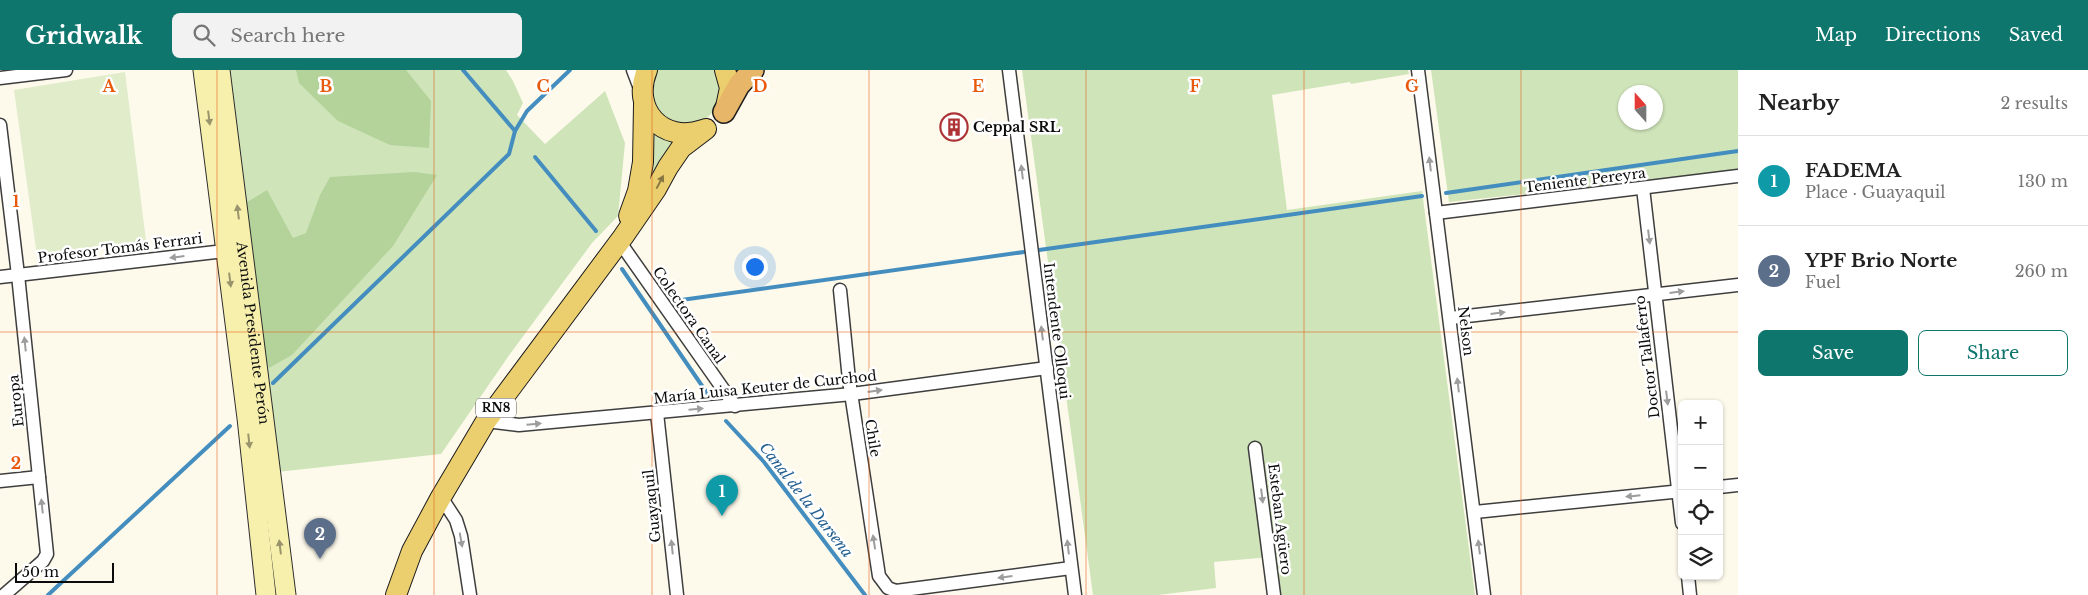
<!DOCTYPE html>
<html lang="en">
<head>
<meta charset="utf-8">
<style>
	body { margin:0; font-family:"Libre Baskerville",serif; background:#f2f2f2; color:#222 }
	.controls { position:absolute; right:15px; bottom:15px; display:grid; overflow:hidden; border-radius:8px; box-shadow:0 1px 4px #0004 }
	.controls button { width:45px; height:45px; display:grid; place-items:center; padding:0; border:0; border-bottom:1px solid #e0e0e0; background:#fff; color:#222; font:25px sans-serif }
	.compass { position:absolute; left:1618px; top:15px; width:45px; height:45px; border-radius:50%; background:#fff; box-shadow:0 1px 4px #0004; rotate:339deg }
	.scale { position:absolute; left:15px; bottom:12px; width:99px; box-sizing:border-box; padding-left:5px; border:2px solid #0b0b0b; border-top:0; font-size:14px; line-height:18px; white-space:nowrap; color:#0b0b0b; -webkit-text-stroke:4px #fff; paint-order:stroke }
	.you { position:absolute; left:754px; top:196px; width:18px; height:18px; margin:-12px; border:4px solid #fff; border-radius:50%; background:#1a73e8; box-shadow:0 0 0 8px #1a73e833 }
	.badge { display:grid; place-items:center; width:32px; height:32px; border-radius:50%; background:#0f766e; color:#fff; font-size:16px; font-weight:700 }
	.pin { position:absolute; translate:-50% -41px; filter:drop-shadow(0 1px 2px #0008) }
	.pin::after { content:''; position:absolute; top:26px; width:18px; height:15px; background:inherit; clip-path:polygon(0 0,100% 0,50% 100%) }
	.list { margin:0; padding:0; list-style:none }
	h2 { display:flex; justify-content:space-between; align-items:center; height:65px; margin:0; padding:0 20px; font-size:21px }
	h2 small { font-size:16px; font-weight:400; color:#767676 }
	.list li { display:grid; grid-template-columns:32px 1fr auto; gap:15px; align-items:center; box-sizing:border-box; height:90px; padding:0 20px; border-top:1px solid #e0e0e0 }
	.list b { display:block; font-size:19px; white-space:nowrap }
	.list p { margin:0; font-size:16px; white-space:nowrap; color:#767676 }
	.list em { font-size:16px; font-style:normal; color:#767676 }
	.actions { display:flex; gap:10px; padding:15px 20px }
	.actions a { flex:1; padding:11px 0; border:1px solid #0f766e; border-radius:8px; text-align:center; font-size:18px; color:#0f766e }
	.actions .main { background:#0f766e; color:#fff }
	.icon { flex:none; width:28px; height:28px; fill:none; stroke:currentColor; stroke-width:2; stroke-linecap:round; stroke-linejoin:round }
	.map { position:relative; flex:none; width:1738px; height:525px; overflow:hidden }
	header { display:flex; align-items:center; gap:30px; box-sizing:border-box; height:70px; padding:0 25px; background:#0f766e; color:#fff }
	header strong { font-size:24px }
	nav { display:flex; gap:28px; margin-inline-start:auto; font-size:18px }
	.search { width:350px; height:45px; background:#f2f2f2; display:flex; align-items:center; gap:12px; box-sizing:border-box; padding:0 18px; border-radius:8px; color:#767676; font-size:19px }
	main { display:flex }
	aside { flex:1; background:#fff }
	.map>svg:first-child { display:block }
	.green { fill:#cfe4b9; fill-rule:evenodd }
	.forest { fill:#b3d39a }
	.pitch { fill:#e0ecca }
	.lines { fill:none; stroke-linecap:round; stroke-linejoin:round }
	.stream { stroke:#448dbf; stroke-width:4 }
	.minor-casing { stroke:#3e3e3e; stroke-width:15 }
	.secondary-casing { stroke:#2d2d2d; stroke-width:21 }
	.primary-casing { stroke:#1c1c1c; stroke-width:22 }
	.trunk-casing { stroke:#1c1c1c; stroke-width:24 }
	.minor { stroke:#fff; stroke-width:12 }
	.secondary { stroke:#f7f0ad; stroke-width:19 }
	.primary { stroke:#ebce6e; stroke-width:20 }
	.trunk { stroke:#e8b668; stroke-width:21 }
	.oneway { fill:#99946c }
	.oneway2 { fill:#9d9d9d }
	.oneway3 { fill:#867641 }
	.grid { fill:none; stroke:#e8590c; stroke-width:1; stroke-opacity:0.55 }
	.labels { text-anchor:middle; stroke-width:5; stroke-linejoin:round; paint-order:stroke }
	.shield { fill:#fff; stroke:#545454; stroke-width:1 }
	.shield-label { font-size:12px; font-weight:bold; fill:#0b0b0b }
	.poi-label { font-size:14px; font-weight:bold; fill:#0b0b0b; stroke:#fff; text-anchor:start }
	.street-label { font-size:14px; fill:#0b0b0b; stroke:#fff }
	.water-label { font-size:15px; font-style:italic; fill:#225f90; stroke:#fff }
	.grid-label { font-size:16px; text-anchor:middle; font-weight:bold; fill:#e8590c; stroke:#fff; stroke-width:5; stroke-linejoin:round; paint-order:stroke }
</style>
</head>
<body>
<header>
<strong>Gridwalk</strong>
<div class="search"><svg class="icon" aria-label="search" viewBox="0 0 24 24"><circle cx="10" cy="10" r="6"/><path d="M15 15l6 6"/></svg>Search here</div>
<nav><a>Map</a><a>Directions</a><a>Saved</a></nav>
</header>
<main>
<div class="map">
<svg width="1738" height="525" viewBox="0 0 1738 525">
	<rect width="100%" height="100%" fill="#fdfaec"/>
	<g class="green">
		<polygon points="227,0 506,0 513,11 523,33 517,45 545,74 605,21 625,73 618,146 592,173 510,284 441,384 277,402"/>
		<polygon points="653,0 715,0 721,15 716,38 708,47 698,53 674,55 654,41 650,5"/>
		<polygon points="1022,0 1408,0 1409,4 1351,14 1350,12 1272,25 1287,140 1422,121 1475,525 1274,525 1269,487 1214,492 1216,518 1158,525 1093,525"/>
		<path d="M 1431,0 L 1738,0 L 1738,101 L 1449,132 ZM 1626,22 L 1656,22 L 1656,52 L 1626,52 Z"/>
		<polygon points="651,61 679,75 641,133"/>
	</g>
	<g class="forest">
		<polygon points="296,0 406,0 431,31 429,78 390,75 338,51 299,13"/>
		<polygon points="414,102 437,105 393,176 292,285 269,298 262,279 244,134 267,120 293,168 306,163 320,125 330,107"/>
	</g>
	<polygon class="pitch" points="125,2 146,171 37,186 14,20"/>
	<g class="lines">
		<g class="stream">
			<polyline points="463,0 515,61"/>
			<polyline points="535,87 596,161"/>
			<polyline points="1446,123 1738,81"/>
			<polyline points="1039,180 1422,126"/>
			<polyline points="622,199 707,323"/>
			<polyline points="674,231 1024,182"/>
			<polyline points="273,313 509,84 515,61 527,41 570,0"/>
			<polyline points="726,351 764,392 865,525"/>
			<polyline points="48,525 230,356"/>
		</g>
		<g class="minor-casing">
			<g id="minor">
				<polyline points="633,0 641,21"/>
				<polyline points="1009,0 1075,525"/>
				<polyline points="1418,0 1484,525"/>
				<polyline points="0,8 66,0"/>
				<polyline points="0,55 18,205 47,484 43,491 4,525"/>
				<polyline points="1643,118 1682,453"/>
				<polyline points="1436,143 1738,106"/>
				<polyline points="619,171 735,336"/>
				<polyline points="0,207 233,180"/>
				<polyline points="840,220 849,310 879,506 888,518 896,521 1071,498"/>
				<polyline points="1450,248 1738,215"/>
				<polyline points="657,343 677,525"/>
				<polyline points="486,351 519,355 852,324 1047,298"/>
				<polyline points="1255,378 1274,525"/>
				<polyline points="0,411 39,407"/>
				<polyline points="1719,417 1738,415"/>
				<polyline points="441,427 456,450 461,466 470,525"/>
				<polyline points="1475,442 1682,421"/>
				<polyline points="1688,506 1690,525"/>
			</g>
		</g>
		<g class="secondary-casing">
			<g id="secondary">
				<polyline points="203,0 247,348 266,525"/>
				<path id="s1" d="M 220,0 L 286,525"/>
			</g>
		</g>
		<g class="primary-casing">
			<g id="primary">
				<path d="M 647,0 C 631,39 662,74 703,60"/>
				<polyline points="725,0 730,18 726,37"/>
				<polyline points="629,146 638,121 643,92 644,35"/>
				<polyline points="396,525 412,481 441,427 486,351 623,167 656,119 668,97 681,78 706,59"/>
			</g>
		</g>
		<g class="trunk-casing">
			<polyline id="trunk" points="724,42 739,15 753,0"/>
		</g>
		<use href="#minor" class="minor"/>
		<use href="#secondary" class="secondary"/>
		<use href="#primary" class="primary"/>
		<use href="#trunk" class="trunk"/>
	</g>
	<defs><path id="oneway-solid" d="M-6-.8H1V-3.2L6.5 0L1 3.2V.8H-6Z" transform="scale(1.25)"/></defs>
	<g class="oneway">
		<use href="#oneway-solid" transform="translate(209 48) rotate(83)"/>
		<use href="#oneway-solid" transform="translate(238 142) rotate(-97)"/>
		<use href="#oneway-solid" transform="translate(230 210) rotate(83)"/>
		<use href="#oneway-solid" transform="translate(249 371) rotate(84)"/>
		<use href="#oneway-solid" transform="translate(280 477) rotate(-97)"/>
	</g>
	<g class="oneway2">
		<use href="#oneway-solid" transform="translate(1430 94) rotate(-97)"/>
		<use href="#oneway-solid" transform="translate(1022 102) rotate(-97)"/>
		<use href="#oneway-solid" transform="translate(1649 167) rotate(83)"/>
		<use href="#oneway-solid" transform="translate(177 187) rotate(173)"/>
		<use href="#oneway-solid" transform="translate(1677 222) rotate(-7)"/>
		<use href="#oneway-solid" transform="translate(1498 243) rotate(-7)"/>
		<use href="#oneway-solid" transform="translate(1042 263) rotate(-97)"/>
		<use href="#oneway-solid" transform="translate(25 274) rotate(-96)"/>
		<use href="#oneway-solid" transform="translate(1458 315) rotate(-97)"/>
		<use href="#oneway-solid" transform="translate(875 321) rotate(-8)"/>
		<use href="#oneway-solid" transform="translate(1667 328) rotate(83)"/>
		<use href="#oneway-solid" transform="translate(696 339) rotate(-5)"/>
		<use href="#oneway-solid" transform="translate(534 354) rotate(-5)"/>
		<use href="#oneway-solid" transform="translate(1262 426) rotate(83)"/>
		<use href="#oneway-solid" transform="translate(1633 426) rotate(174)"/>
		<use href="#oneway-solid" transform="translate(42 436) rotate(-96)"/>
		<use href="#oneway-solid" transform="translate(461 470) rotate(80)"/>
		<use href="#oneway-solid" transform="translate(874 472) rotate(-99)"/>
		<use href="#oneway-solid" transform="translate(672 477) rotate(-96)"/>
		<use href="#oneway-solid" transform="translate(1068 477) rotate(-97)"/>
		<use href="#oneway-solid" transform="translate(1479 477) rotate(-97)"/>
		<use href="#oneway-solid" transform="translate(1005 507) rotate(173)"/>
	</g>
	<use class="oneway3" href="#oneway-solid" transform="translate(660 112) rotate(-62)"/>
	<path class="grid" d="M 217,0 L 217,525M 434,0 L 434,525M 652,0 L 652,525M 869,0 L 869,525M 1086,0 L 1086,525M 1304,0 L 1304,525M 1521,0 L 1521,525M 0,262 L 1738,262"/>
	<defs>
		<g id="building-ring" transform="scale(1.4375)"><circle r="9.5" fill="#fff" stroke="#ad3236" stroke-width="1.5"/><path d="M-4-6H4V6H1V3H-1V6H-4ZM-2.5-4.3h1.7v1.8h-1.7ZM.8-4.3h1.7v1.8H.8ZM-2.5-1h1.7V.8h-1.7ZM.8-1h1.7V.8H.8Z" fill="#ad3236"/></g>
	</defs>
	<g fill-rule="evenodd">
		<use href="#building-ring" x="954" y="57"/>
	</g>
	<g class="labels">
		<rect class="shield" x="476" y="328.5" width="40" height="19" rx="4"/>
		<g class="shield-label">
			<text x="496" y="342">RN8</text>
		</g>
		<g class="poi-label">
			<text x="973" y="62">Ceppal SRL</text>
		</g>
		<g class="street-label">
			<text transform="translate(1585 110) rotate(-7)" y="5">Teniente Pereyra</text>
			<text transform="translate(120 178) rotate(-7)" y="5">Profesor Tomás Ferrari</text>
			<text transform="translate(689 245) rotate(55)" y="5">Colectora Canal</text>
			<text transform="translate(1057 261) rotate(83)" y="5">Intendente Olloqui</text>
			<text transform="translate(1466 261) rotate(83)" y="5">Nelson</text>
			<text dy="5" stroke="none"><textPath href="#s1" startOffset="265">Avenida Presidente Perón</textPath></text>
			<text transform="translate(1647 287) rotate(-97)" y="5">Doctor Tallaferro</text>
			<text transform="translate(765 317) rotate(-6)" y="5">María Luisa Keuter de Curchod</text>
			<text transform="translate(16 331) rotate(-96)" y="5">Europa</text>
			<text transform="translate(873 368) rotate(81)" y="5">Chile</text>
			<text transform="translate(652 436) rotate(-96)" y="5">Guayaquil</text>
			<text transform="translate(1280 449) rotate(83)" y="5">Esteban Agüero</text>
		</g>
		<g class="water-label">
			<text transform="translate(806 430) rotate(52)" y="5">Canal de la Darsena</text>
		</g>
	</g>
	<g class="grid-label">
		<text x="109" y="22">A</text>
		<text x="326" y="22">B</text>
		<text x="543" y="22">C</text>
		<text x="760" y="22">D</text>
		<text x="978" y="22">E</text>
		<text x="1195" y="22">F</text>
		<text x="1412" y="22">G</text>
		<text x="16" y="137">1</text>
		<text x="16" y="399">2</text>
	</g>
</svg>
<div class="controls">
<button>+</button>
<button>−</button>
<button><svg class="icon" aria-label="locate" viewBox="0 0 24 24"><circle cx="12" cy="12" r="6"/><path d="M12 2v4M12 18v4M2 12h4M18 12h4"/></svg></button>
<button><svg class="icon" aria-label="layers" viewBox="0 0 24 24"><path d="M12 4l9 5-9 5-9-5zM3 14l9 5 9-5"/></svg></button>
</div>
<svg class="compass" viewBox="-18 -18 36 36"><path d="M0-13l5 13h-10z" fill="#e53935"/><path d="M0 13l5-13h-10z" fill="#767676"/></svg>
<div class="scale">50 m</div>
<div class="you"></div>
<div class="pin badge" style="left:722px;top:446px;background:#0f9aa8">1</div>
<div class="pin badge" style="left:320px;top:489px;background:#5c6f8a">2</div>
</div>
<aside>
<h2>Nearby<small>2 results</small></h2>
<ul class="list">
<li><span class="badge" style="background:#0f9aa8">1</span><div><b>FADEMA</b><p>Place · Guayaquil</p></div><em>130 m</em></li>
<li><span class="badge" style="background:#5c6f8a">2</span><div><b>YPF Brio Norte</b><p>Fuel</p></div><em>260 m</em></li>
</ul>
<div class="actions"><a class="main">Save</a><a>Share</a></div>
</aside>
</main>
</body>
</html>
